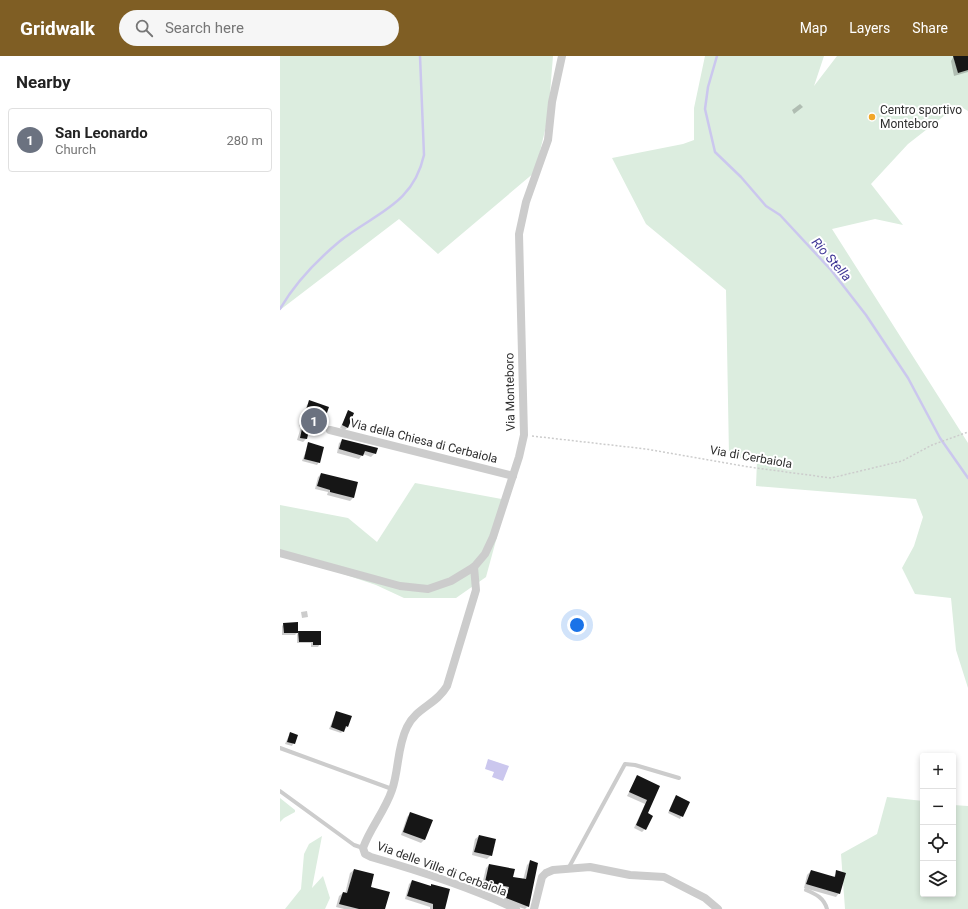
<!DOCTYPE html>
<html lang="en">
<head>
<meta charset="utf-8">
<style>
	body { margin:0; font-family:Roboto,sans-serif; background:#f6f6f6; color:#222 }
	.controls { position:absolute; right:12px; bottom:12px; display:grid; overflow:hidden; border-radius:4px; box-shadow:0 2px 6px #0003 }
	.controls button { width:36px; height:36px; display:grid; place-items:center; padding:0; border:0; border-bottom:1px solid #e0e0e0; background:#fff; color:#222; font:20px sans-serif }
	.you { position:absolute; left:297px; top:569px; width:14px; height:14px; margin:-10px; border:3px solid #fff; border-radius:50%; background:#1a73e8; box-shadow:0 0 0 6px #1a73e833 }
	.badge { display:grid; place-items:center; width:26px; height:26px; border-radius:50%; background:#7f5e24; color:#fff; font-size:13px; font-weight:700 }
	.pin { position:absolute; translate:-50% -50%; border:2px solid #fff; box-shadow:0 1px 4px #0006 }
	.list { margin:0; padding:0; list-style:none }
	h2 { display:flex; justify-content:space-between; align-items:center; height:52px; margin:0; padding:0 16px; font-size:17px }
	h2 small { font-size:13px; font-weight:400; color:#767676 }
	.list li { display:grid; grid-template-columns:26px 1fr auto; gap:12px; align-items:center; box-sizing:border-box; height:64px; margin:0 8px 8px; padding:0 8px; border:1px solid #e0e0e0; border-radius:4px }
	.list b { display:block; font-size:15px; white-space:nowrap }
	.list p { margin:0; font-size:13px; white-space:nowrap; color:#767676 }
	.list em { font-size:13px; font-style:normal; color:#767676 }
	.icon { flex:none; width:22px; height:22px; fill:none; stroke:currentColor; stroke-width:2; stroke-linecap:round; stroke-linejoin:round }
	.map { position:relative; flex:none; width:688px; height:853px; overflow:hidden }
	header { display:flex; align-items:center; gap:24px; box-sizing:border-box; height:56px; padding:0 20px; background:#7f5e24; color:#fff }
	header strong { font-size:19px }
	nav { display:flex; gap:22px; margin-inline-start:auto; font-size:14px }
	.search { width:280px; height:36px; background:#f6f6f6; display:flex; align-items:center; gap:10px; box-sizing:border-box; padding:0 14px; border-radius:22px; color:#767676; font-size:15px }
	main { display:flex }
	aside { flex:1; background:#fff }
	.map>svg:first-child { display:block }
	.green { fill:#dceddf }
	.water { fill:#cbc7ee }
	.shadow { fill:#0003 }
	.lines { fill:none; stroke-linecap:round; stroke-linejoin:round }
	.stream { stroke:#cbc7ee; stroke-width:2.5 }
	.building { fill:#161616 }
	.path { stroke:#ccc; stroke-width:1.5; stroke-dasharray:2 2; stroke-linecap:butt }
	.service { stroke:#ccc; stroke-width:4 }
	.minor { stroke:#ccc; stroke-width:8 }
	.poi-dot { fill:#f1a727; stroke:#fff; stroke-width:1.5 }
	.labels { text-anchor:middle; stroke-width:4; stroke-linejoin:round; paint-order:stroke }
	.poi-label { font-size:12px; fill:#2f2f2f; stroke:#fff; text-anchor:start }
	.street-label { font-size:12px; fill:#2f2f2f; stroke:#fff }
	.water-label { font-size:13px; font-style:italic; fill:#403797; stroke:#fff }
</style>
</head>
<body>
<header>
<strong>Gridwalk</strong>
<div class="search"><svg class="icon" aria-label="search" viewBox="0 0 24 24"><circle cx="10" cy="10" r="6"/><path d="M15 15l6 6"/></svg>Search here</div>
<nav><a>Map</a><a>Layers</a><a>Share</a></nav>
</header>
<main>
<aside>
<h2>Nearby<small></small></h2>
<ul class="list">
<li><span class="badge" style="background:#6b7280">1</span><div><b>San Leonardo</b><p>Church</p></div><em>280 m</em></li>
</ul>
</aside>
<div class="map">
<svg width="688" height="853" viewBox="0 0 688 853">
	<rect width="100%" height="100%" fill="#fff"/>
	<g class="green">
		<polygon points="0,0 273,0 268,62 255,116 158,198 119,163 0,254"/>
		<polygon points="425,0 544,0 534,30 557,0 688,0 688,55 678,49 628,88 591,128 623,169 595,163 552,173 688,387 688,632 676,594 671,542 635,538 622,512 634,490 643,461 636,443 476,430 477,405 449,400 446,234 366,168 332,102 403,88 414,84 414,52"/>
		<polygon points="135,427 227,444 206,521 176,542 124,542 96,529 0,497 0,449 68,462 97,486"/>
		<polygon points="607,741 643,745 643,838 673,838 673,749 688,750 688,853 565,853 561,798 597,778"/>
		<polygon points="0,742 15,754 15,756 4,762 0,766"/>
		<polygon points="42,780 32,832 43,820 50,842 45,853 5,853 21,833 24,798 29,788"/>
	</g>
	<polygon class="water" points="208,703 229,710 223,725 212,721 214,716 205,713"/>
	<g class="shadow">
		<polygon points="674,0 688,0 688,16 674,20 671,5"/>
		<polygon points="520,48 523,51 514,58 512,54"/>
		<polygon points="30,346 42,370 39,373 34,371 31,374 28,374 26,383 23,386 17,384 21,371 19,370 27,349"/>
		<polygon points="68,356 67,372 65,374 60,372"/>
		<polygon points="63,384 95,397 91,401 83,398 79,403 57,397 59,387"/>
		<polygon points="29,387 39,406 37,409 22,405"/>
		<polygon points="41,418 77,427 73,442 70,445 47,439 48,436 35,433 38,421"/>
		<polygon points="27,555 28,561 22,562 21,556"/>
		<polygon points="17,567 17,578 19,576 40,588 38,591 31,591 31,587 17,587 17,577 15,579 2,579 2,570 4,568"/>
		<polygon points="56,656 67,671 61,677 49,673"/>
		<polygon points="10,677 17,680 12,690 5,688"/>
		<polygon points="357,721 379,730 367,758 365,773 362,776 354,772 365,748 347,740"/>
		<polygon points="394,743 409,746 400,763 388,757"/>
		<polygon points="131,757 145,783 141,787 121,779 127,761"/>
		<polygon points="199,780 211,799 207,803 192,799 195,783"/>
		<polygon points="250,806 248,850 245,853 223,846 227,834 202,829 206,812 209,809 232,821 243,824 247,809"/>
		<polygon points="74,814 89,832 104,853 64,853 56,851 59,840 63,837 65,838 70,817"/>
		<polygon points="531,815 553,822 557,816 559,837 556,841 524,832 527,819"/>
		<polygon points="132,825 150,831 152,829 164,853 150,853 150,851 125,843 129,828"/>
	</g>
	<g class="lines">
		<g class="stream">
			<polyline points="437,0 428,31 425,53 435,96 461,121 486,150 500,159 551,214 586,259 628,322 660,382 688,422"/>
			<path d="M 0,253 C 15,227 36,205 60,185 C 95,157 133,149 144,99 L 140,0"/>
		</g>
	</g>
	<g class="building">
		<polygon points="673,0 688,0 688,14 678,17"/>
		<polygon points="29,344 49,351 42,371 36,368 35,372 30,370 27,383 20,382 23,368 22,368"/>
		<polygon points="68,354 74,357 68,372 62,369"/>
		<polygon points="62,383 98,392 96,398 85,395 83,400 59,393"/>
		<polygon points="28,386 44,391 40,407 24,403"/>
		<polygon points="41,417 78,426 74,442 50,436 50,434 37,430"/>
		<polygon points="18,566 18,577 4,577 3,567"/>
		<polygon points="18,575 41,575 41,589 33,589 33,586 19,586"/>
		<polygon points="56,655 72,660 68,671 66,670 64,676 51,671"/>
		<polygon points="10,676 18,679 15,688 7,686"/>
		<polygon points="357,719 380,730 368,757 373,760 366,774 356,769 367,744 349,736"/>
		<polygon points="396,739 410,746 403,761 389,755"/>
		<polygon points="130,756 153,764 145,784 123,776"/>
		<polygon points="199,779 216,783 212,800 194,796"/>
		<polygon points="250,804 258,807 249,851 226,842 229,831 205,826 209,808 235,813 233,821 246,823"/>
		<polygon points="74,813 94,818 91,831 110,836 105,853 79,853 59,848 63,836 67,837"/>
		<polygon points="531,814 555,821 556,814 566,817 560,838 526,828"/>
		<polygon points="132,824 151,830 151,828 170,833 165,853 153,853 153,848 127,840"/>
	</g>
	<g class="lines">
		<polyline class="path" points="252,380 366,393 469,411 551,422 622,405 652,389 688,376"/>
		<g class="service">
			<polyline points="0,692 112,733"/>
			<polyline points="0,735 74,789 83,792"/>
			<polyline points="288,813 345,708 355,709 399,722"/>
			<path d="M 526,834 C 536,838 544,842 547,853"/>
		</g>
		<g class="minor">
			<polyline points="50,374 233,420"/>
			<polyline points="0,497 120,530 148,533 171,525 194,511 205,498 213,481 239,401 244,379 239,178 246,146 268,84 272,46 282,0"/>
			<path d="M 194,511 L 196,534 L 167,630 C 156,649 137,651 127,671 C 117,691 119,714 112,734 C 105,755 90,772 83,792 L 85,798 L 91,801 C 140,815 190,831 236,853"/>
			<polyline points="254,853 262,821 266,817 273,814 310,811 350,819 384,821 425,842 438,853"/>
		</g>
	</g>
	<circle class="poi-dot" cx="592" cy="61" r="4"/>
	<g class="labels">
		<g class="poi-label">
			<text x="600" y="58">Centro sportivo<tspan x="600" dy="14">Monteboro</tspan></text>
		</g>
		<g class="street-label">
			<text transform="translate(230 336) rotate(-91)" y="4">Via Monteboro</text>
			<text transform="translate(144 385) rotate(14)" y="4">Via della Chiesa di Cerbaiola</text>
			<text transform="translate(471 401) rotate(10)" y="4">Via di Cerbaiola</text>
			<text transform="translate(162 813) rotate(20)" y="4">Via delle Ville di Cerbaiola</text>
		</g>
		<g class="water-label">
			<text transform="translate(552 203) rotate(49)" y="5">Rio Stella</text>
		</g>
	</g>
</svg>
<div class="controls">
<button>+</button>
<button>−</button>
<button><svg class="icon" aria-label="locate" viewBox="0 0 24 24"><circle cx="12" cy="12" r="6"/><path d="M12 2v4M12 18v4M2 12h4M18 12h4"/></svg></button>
<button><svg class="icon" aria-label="layers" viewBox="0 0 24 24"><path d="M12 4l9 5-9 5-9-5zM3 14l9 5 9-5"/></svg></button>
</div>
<div class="you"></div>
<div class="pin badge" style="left:34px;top:365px;background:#6b7280">1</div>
</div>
</main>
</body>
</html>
